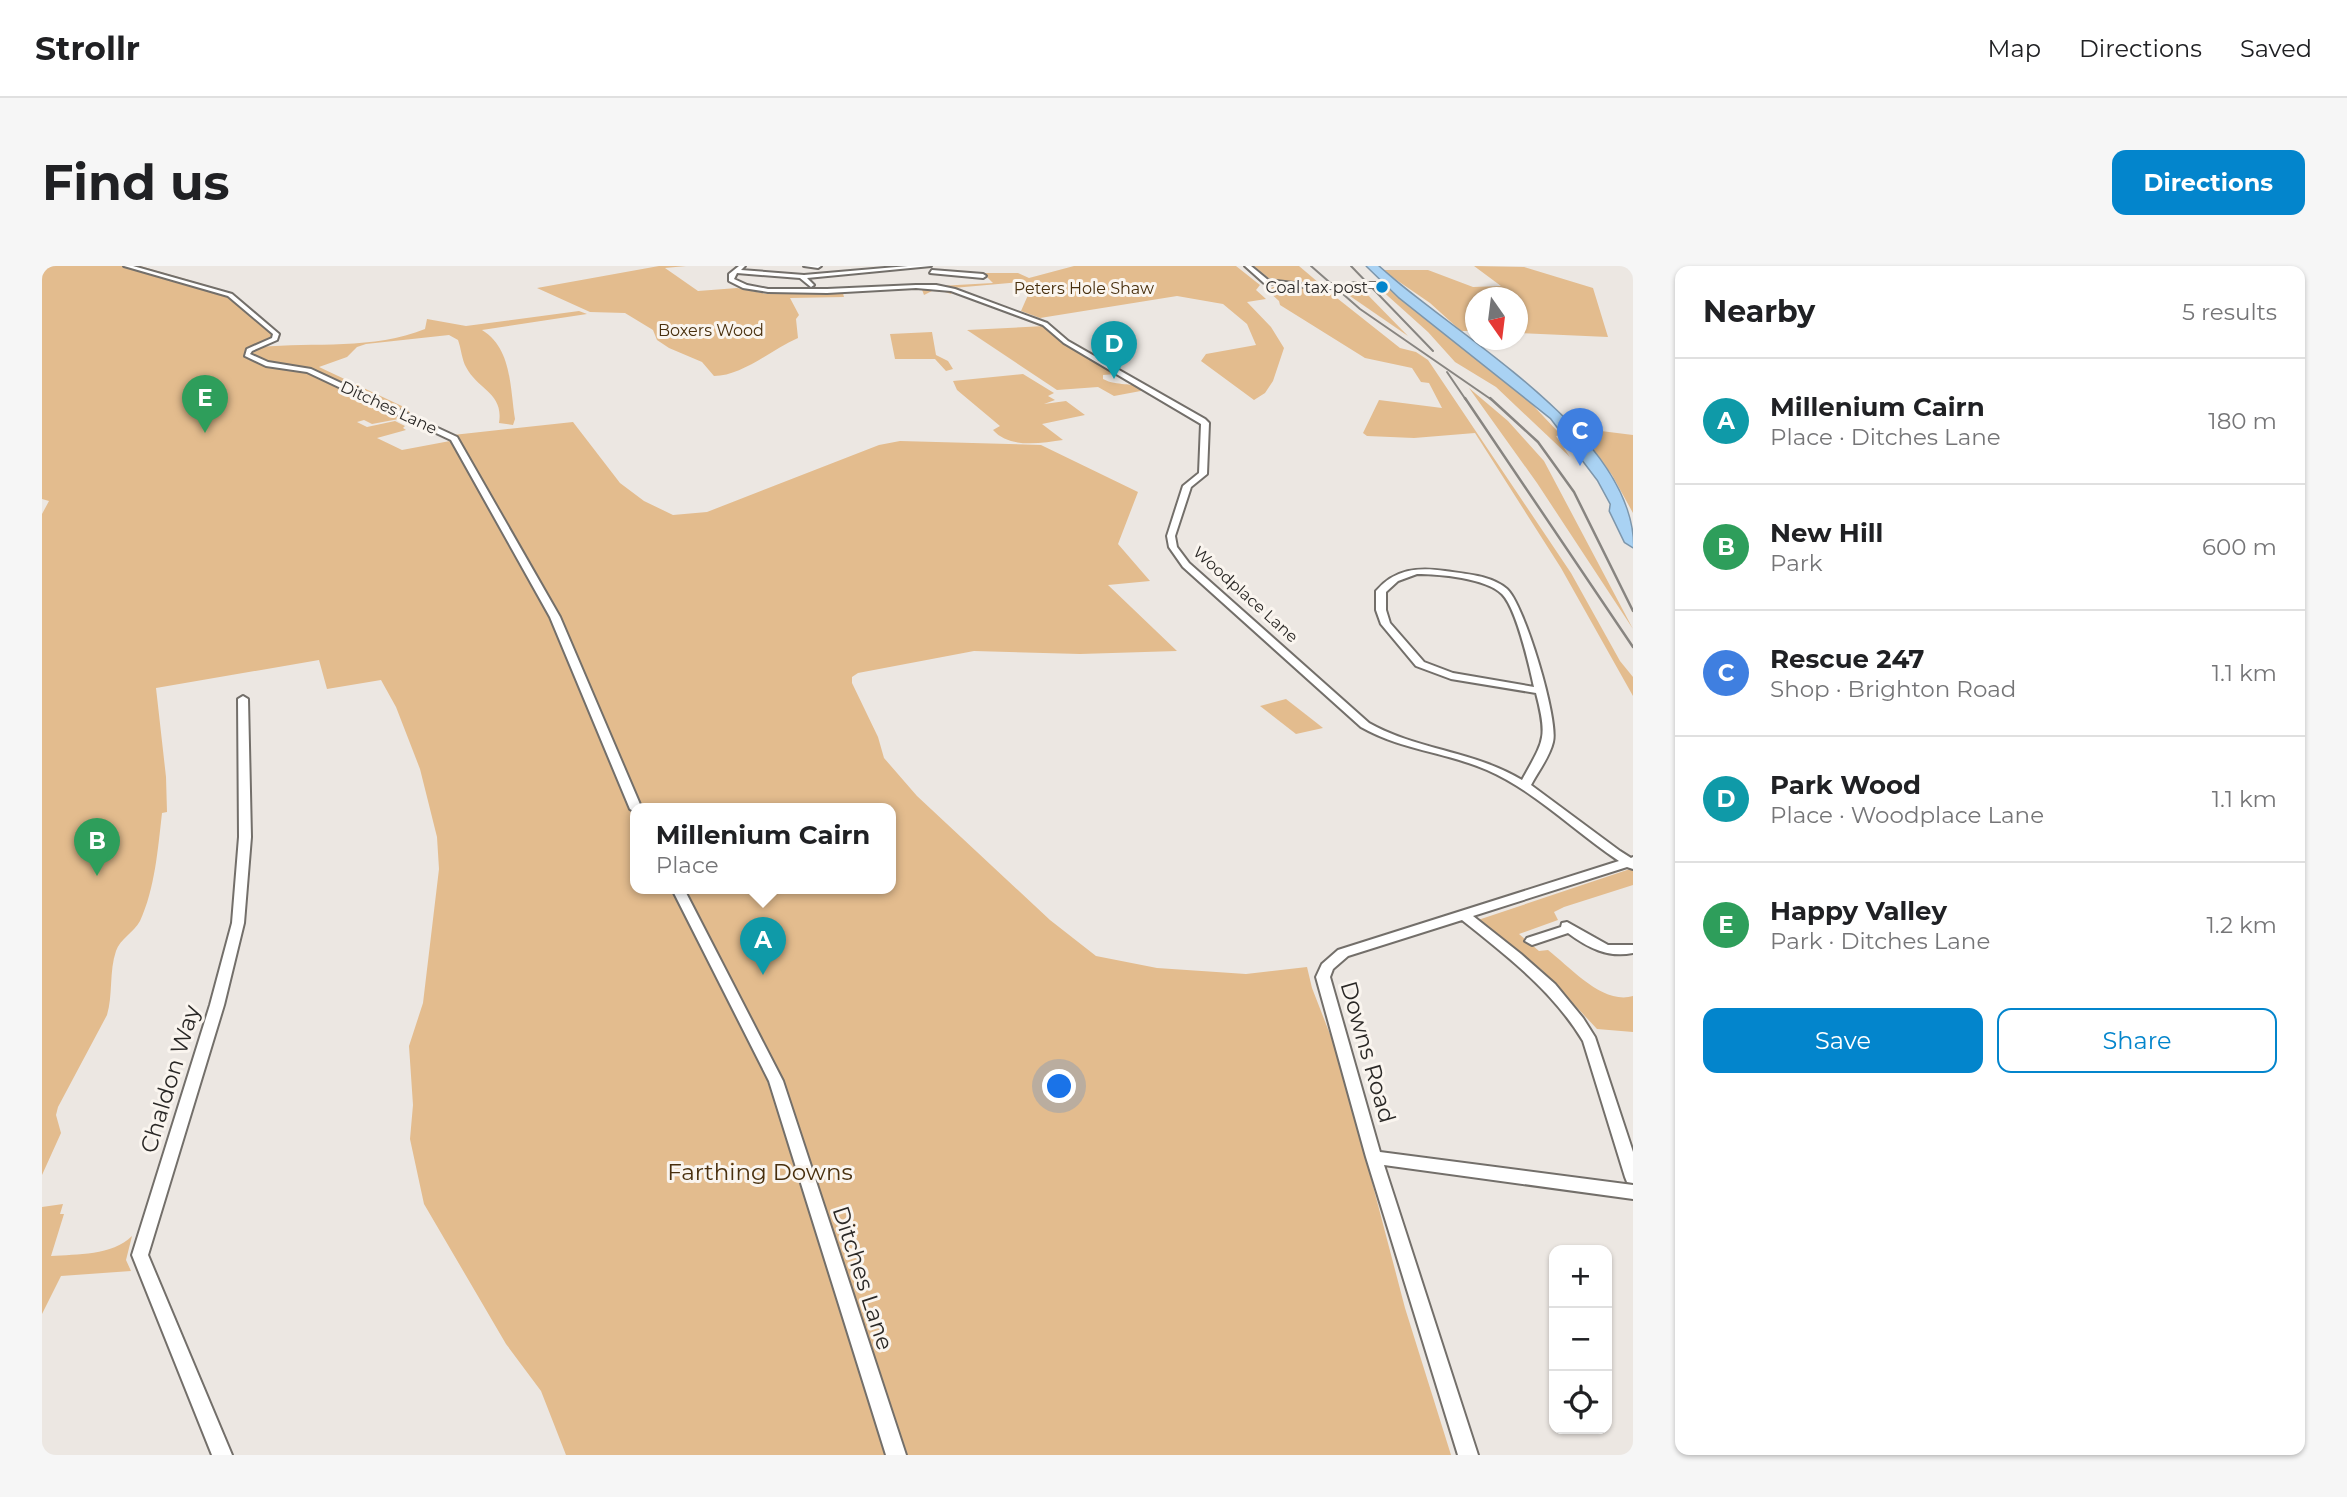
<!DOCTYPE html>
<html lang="en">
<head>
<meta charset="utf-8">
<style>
	body { margin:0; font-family:Montserrat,sans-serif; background:#f6f6f6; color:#202124 }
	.controls { position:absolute; right:21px; bottom:21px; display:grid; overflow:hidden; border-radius:14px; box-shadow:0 2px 5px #0004 }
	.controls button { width:63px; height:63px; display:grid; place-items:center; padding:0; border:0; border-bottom:2px solid #e0e0e0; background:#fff; color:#202124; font:35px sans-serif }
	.compass { position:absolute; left:1423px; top:21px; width:63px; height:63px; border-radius:50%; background:#fff; box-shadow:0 2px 5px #0004; rotate:166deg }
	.you { position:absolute; left:1018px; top:821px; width:24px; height:24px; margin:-18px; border:5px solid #fff; border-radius:50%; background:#1a73e8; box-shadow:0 0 0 10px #1a73e833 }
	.badge { display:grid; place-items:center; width:46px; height:46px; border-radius:50%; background:#0385cc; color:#fff; font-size:23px; font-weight:700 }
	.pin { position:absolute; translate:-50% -58px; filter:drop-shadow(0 2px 4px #0008) }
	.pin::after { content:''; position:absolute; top:37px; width:24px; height:21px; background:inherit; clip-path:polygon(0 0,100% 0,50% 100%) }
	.popup { position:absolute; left:588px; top:537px; width:266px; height:91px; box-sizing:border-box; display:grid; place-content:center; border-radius:14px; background:#fff; filter:drop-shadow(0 2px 5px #0005); font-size:23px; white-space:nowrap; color:#757577 }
	.popup b { font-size:26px; color:#202124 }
	.popup::after { content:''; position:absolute; left:50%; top:100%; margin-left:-14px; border:14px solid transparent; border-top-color:#fff }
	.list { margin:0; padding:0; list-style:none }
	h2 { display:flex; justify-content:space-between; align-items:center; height:91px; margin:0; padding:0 28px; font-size:30px }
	h2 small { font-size:23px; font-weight:400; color:#757577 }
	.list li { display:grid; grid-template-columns:46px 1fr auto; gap:21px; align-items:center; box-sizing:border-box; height:126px; padding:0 28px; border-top:2px solid #e0e0e0 }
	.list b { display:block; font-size:26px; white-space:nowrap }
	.list p { margin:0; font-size:23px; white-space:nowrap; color:#757577 }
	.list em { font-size:23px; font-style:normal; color:#757577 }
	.actions { display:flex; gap:14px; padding:21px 28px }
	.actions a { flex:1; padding:16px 0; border:2px solid #0385cc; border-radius:14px; text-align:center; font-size:24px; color:#0385cc }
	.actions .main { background:#0385cc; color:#fff }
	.icon { flex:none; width:38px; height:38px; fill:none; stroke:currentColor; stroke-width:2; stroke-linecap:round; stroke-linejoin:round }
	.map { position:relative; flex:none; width:1591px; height:1189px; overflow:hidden; border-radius:14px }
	header { display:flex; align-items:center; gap:42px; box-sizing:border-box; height:98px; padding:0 35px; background:#fff; border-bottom:2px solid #e0e0e0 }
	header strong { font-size:33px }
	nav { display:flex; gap:38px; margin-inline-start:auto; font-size:24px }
	.intro { display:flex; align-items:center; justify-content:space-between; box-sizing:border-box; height:168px; padding:0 42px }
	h1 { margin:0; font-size:49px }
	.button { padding:18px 32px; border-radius:14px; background:#0385cc; color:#fff; font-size:24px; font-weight:700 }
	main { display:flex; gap:42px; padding:0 42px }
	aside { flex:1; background:#fff; border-radius:14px; box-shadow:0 2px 5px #0004 }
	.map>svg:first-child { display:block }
	.green { fill:#e3bc8e; fill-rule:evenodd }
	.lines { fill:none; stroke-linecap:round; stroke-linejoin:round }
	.street-casing { stroke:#736f6a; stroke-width:4 }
	.highway-casing { stroke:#7d96ab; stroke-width:3 }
	.street { fill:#fff; fill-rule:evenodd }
	.highway { fill:#a9d2f3; fill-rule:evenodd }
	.rail-far1 { stroke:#888581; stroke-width:2 }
	.rail { stroke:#888581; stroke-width:2.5 }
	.street-bridge-casing { stroke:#736f6a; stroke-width:8; stroke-linecap:butt }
	.street-bridge { stroke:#fff; stroke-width:6 }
	.poi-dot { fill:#0385cc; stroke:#faf5ef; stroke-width:2.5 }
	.labels { text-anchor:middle; stroke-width:6; stroke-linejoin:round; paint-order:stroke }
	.far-poi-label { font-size:16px; fill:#2a2826; stroke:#faf5ef; text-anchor:end }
	.far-park-label { font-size:16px; fill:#482f0d; stroke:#faf5ef }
	.far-street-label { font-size:16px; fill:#2a2826; stroke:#faf5ef }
	.near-street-label { font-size:23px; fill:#2a2826; stroke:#faf5ef }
	.near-park-label { font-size:23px; fill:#482f0d; stroke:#faf5ef }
</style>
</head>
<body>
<header>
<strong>Strollr</strong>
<nav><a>Map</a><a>Directions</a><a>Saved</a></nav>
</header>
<div class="intro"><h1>Find us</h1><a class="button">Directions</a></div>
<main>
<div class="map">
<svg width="1591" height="1189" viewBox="0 0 1591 1189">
	<rect width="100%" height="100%" fill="#ece7e2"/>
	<g class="green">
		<path d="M 0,0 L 98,0 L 178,23 L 190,28 L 230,62 L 233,73 L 218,81 C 272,76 332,84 383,63 L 385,53 L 424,60 L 537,45 L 545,48 L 440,64 C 470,82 468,122 473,153 L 471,159 L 457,157 C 462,127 436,124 424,101 C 420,94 419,82 416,74 L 407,69 L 324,78 L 315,81 L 305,91 L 277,101 L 364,142 L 369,148 L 331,134 L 362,152 L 330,158 L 322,154 L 315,156 L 325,161 L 353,155 L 363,160 L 361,162 L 364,164 L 335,172 L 360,184 L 408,175 L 411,169 L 531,156 L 578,217 L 602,235 L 631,249 L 665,246 L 837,179 L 858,175 L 999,179 L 1096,226 L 1076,278 L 1108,315 L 1066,319 L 1135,385 L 1038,388 L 932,385 L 816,407 L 810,411 L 810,417 L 836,471 L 842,492 L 875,530 L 1008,654 L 1054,690 L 1115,702 L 1204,708 L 1265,701 L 1270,722 L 1298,794 L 1363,1042 L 1409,1189 L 524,1189 L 499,1125 L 464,1078 L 382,938 L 368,873 L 371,839 L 367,780 L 381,737 L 397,603 L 395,571 L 378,503 L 354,441 L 339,414 L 285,423 L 277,394 L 114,422 L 124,511 L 125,546 L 120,547 C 116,582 113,623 98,655 C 92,666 78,673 74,685 C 67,705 71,730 65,749 L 16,841 L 14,849 L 19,867 L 0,909 L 0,248 L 7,235 L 0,233 ZM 593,543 L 849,543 L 849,623 L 593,623 Z"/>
		<path d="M 617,0 L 644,0 L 623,2 L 656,25 L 695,22 L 725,28 L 800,24 L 802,31 L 748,32 L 757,49 L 754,53 L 756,72 C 729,84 700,110 672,110 L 660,96 L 627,82 L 615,74 L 611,64 L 583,47 L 548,46 L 495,22 Z"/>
		<polygon points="1032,0 1194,0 1218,19 1214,24 1224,33 1205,36 1229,61 1242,82 1231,115 1223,127 1212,134 1159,95 1164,88 1214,79 1205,58 1181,38 1135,30 998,52 979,45 990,20 980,16 911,22 909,28 894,23 882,29 879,21 951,17 941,7 976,7 987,12"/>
		<polygon points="1212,0 1257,0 1277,17 1229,14"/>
		<polygon points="1432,0 1482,1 1551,22 1566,71 1476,67 1476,32 1434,32 1433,65 1419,65 1388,37 1340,4 1386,4 1431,21 1459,20"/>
		<polygon points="1231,21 1281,21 1358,82 1374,86 1386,94 1529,307 1578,395 1591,411 1591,430 1519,302 1433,167 1372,172 1325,170 1321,167 1337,134 1400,142 1387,117 1379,116 1370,102 1323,92 1238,39 1237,35 1225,24"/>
		<polygon points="1299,22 1319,22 1366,70 1305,28"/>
		<polygon points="1337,22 1347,22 1484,132 1519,169 1514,170 1528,191 1454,121 1413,96 1386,66"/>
		<path d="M 1003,60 L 1021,76 L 1074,108 L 1061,109 L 1061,113 C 1076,121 1089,115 1104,124 L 1072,130 L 1056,121 L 1015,124 L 925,64 Z"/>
		<polygon points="890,66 894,89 906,95 911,103 904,105 893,93 853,93 848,68"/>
		<path d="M 981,108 L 1012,127 L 1006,130 L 1013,134 L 1002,138 L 1024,135 L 1043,149 L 1000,158 L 1021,174 C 999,177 968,183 951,164 L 958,160 L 915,124 L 911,115 Z"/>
		<polygon points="1427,122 1466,155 1502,195 1591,363 1495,217"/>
		<polygon points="1535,162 1591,169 1591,247 1570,209"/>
		<polygon points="1244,433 1276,458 1281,462 1254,468 1218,440"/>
		<path d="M 1591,602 L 1591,619 L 1522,641 L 1512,646 L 1516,654 L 1477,668 L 1497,685 L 1506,684 C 1529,702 1561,739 1591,730 L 1591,766 L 1555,763 L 1500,704 L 1436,654 Z"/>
		<path d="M 21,938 L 18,948 L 22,948 L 9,990 C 35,988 70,990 90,970 L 84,994 L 89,1005 L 19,1010 L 0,1048 L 0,941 Z"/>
	</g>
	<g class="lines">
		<g class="street-casing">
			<g id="street">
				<polygon points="82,0 91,0 190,28 237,68 235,74 210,85 208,88 226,96 269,103 415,171 518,351 600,543 593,543 593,546 588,543 508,351 409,174 265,106 224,100 203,90 205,83 230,72 231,68 186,30"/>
				<path d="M 697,0 L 703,0 L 699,4 L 762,9 L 866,0 L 889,0 L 765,12 L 772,19 L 769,21 L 758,12 L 695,7 L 692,13 L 705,19 L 726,23 L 785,23 L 874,19 L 894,19 L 913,23 L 1005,57 L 1026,75 L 1163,153 L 1167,157 L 1165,208 L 1149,221 L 1133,270 L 1135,281 L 1147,297 L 1327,457 C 1375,484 1432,485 1480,514 C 1502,474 1506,473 1494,427 L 1409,413 L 1374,400 L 1339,358 L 1334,344 L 1334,325 C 1353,303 1376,301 1403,305 C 1423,308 1449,309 1465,323 C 1482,338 1517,454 1511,476 C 1508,490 1496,506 1489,519 L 1578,585 L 1589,592 L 1591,591 L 1591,603 L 1585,601 L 1431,650 L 1479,688 L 1513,718 L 1541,752 L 1553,771 L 1591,886 L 1591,917 L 1585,916 L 1583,911 L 1541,775 C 1511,725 1465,690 1420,654 L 1306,690 L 1291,703 L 1288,711 L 1338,886 L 1591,919 L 1591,933 L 1342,899 L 1436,1189 L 1416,1189 L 1324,891 L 1274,711 L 1280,698 L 1296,684 L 1577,595 C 1533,566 1495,526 1445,504 C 1404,486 1359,484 1319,461 L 1141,301 L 1127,281 L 1125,270 L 1141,220 L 1157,207 L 1159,158 L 1022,77 L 1001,59 L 909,25 L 874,22 L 785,27 L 726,26 L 701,22 L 687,15 L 687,8 ZM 1375,308 C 1397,308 1444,312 1460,328 C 1475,343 1487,399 1492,421 L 1411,407 L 1382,396 L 1348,357 L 1344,344 L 1344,326 L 1356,315 Z"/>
				<polygon points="762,0 779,0 776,2"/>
				<polygon points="1203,0 1209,0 1226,14 1277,20 1274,22 1222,17"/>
				<polygon points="890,4 941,8 944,10 941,12 888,7"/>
				<polygon points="1314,17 1316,20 1299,22 1296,20"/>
				<polygon points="201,430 206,433 209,571 202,657 182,739 106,989 190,1189 170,1189 90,989 168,739 190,657 197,571 196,433"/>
				<polygon points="630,623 642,623 741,815 864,1189 844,1189 727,815"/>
				<path d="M 1525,656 L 1566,679 L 1591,679 L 1591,687 C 1566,692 1546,682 1526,667 L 1490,679 L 1483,675 L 1485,672 L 1519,661 L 1520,657 Z"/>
			</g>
		</g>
		<g class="highway-casing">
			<path id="highway" d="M 1325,0 L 1336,0 C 1412,70 1591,168 1591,281 L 1583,276 L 1568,245 L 1569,238 L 1556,214 L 1509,152 L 1357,31 Z"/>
		</g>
		<use href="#street" class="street"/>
		<use href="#highway" class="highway"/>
		<g class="rail-far1">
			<polyline points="1269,0 1318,43 1450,134"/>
			<polyline points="1309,0 1391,85"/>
			<polyline points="1405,106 1424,134"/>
		</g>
		<g class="rail">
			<polyline points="1423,132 1591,381"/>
			<polyline points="1448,132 1496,176 1532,226 1591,345"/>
		</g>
		<g class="street-bridge-casing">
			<g id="street-bridge">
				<polyline points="1314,19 1337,19"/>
				<polyline points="1274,20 1299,20"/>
			</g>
		</g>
		<use href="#street-bridge" class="street-bridge"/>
	</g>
	<circle class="poi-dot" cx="1340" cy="21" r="7"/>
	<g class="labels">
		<g class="far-poi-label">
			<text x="1326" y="27">Coal tax post</text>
		</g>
		<g class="far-park-label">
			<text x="1042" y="28">Peters Hole Shaw</text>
			<text x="669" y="70">Boxers Wood</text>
		</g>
		<g class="far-street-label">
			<text transform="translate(347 141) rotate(25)" y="6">Ditches Lane</text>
			<text transform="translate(1204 328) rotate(42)" y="6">Woodplace Lane</text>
		</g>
		<g class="near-street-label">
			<text transform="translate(1326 786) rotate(74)" y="8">Downs Road</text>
			<text transform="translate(128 813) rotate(-73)" y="8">Chaldon Way</text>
			<text transform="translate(821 1012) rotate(72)" y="8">Ditches Lane</text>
		</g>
		<g class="near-park-label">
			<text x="718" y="914">Farthing Downs</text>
		</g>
	</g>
</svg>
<div class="controls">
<button>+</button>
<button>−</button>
<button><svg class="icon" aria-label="locate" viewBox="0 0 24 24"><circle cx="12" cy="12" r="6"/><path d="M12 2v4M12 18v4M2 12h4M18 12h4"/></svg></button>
</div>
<svg class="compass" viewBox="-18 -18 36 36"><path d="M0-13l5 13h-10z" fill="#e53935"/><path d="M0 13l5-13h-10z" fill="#757577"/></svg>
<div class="you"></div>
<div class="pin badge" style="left:721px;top:709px;background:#0f9aa8">A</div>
<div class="popup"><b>Millenium Cairn</b>Place</div>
<div class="pin badge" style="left:55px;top:610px;background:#2e9e5b">B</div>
<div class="pin badge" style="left:1538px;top:200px;background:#3f7fe0">C</div>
<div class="pin badge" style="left:1072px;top:113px;background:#0f9aa8">D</div>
<div class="pin badge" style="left:163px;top:167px;background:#2e9e5b">E</div>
</div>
<aside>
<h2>Nearby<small>5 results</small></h2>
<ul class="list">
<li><span class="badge" style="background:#0f9aa8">A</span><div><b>Millenium Cairn</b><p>Place · Ditches Lane</p></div><em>180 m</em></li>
<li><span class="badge" style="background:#2e9e5b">B</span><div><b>New Hill</b><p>Park</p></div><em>600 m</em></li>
<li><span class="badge" style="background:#3f7fe0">C</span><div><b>Rescue 247</b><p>Shop · Brighton Road</p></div><em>1.1 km</em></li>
<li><span class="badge" style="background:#0f9aa8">D</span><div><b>Park Wood</b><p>Place · Woodplace Lane</p></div><em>1.1 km</em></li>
<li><span class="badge" style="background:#2e9e5b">E</span><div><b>Happy Valley</b><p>Park · Ditches Lane</p></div><em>1.2 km</em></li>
</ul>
<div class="actions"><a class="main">Save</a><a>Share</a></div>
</aside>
</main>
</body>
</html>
